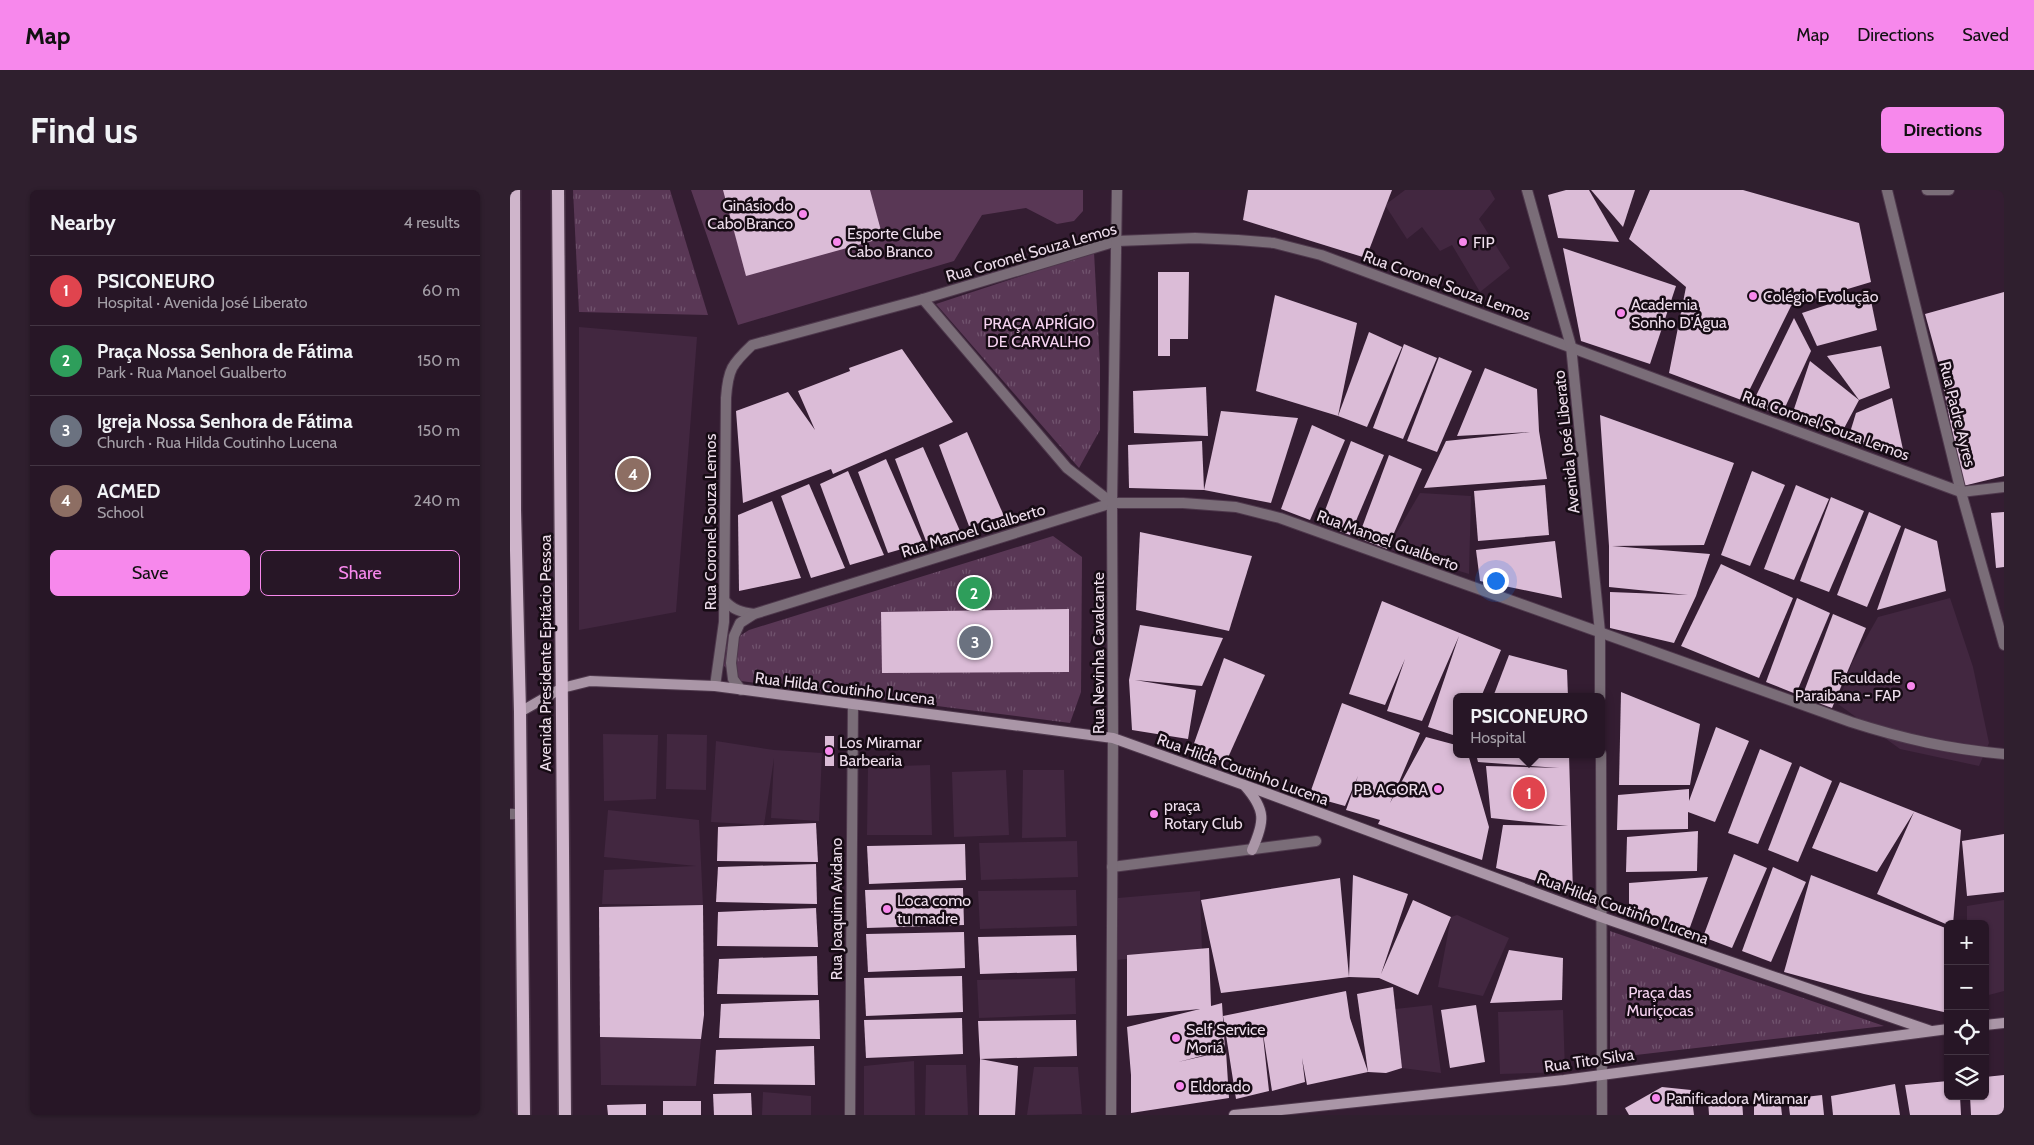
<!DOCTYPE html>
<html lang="en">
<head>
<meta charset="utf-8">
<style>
	body { margin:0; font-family:Cabin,sans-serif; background:#2f1f2e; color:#f1f3f6 }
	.controls { position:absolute; right:15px; bottom:15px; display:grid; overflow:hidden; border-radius:8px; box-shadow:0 1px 4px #0004 }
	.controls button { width:45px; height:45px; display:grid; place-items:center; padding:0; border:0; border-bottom:1px solid #433543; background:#271626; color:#f1f3f6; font:25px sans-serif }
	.you { position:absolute; left:985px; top:390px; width:18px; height:18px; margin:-12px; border:4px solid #fff; border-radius:50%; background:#1a73e8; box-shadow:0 0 0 8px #1a73e833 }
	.badge { display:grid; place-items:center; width:32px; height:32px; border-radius:50%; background:#f788ec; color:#fff; font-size:16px; font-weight:700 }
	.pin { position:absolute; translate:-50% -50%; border:2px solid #fff; box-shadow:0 1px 5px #0006 }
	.popup { position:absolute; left:943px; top:503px; width:152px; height:65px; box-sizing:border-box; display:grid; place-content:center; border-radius:8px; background:#271626; filter:drop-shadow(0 1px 4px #0005); font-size:16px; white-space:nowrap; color:#a49fa7 }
	.popup b { font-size:19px; color:#f1f3f6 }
	.popup::after { content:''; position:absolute; left:50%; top:100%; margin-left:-10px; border:10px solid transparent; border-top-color:#271626 }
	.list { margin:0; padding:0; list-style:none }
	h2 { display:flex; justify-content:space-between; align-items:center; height:65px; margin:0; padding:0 20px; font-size:21px }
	h2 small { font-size:16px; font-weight:400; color:#a49fa7 }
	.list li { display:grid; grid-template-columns:32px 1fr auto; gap:15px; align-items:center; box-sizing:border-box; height:70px; padding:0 20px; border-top:1px solid #433543 }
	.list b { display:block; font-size:19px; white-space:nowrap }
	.list p { margin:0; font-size:16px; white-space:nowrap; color:#a49fa7 }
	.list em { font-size:16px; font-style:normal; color:#a49fa7 }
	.actions { display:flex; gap:10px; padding:15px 20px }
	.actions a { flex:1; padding:11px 0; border:1px solid #f788ec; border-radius:8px; text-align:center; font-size:18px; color:#f788ec }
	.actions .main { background:#f788ec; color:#111 }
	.icon { flex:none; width:28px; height:28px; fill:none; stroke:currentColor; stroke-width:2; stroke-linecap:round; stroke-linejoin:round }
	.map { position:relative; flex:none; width:1494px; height:925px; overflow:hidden; border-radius:8px }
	header { display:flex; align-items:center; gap:30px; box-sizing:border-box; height:70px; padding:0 25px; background:#f788ec; color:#111 }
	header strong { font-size:24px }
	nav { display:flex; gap:28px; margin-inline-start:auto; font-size:18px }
	.intro { display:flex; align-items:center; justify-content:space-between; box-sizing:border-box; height:120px; padding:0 30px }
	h1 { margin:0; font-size:35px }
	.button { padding:12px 22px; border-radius:8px; background:#f788ec; color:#111; font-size:18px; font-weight:700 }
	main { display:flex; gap:30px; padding:0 30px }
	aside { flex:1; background:#271626; border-radius:8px; box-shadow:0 1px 4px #0004 }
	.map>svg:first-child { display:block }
	.built { fill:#422740 }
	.grass { fill:url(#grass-tufts) }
	.pitch { fill:#593755 }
	.building { fill:#dbbcd7 }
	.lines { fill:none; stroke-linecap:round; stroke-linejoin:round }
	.service-casing { stroke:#4e384c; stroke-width:12 }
	.minor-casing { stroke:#4e384c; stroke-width:12 }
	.tertiary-casing { stroke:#4e384c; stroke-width:12 }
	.secondary-casing { stroke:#4e384c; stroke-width:12 }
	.primary-casing { stroke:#4e384c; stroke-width:15 }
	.service { stroke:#7a6d78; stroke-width:10 }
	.minor { stroke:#7a6d78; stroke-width:10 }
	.tertiary { stroke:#7a6d78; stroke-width:10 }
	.secondary { stroke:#aa96a7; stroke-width:10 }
	.primary { stroke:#cfb5cb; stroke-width:12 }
	.poi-dot { fill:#f788ec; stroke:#160b14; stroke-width:2 }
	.labels { text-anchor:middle; stroke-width:5; stroke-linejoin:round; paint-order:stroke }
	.poi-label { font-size:16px; fill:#edddeb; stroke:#160b14; text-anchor:start }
	.street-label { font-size:16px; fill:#edddeb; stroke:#160b14 }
	.park-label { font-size:16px; fill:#f6d3f1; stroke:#160b14 }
</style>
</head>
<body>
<header>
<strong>Map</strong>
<nav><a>Map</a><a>Directions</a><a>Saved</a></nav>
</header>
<div class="intro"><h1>Find us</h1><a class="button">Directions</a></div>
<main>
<aside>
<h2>Nearby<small>4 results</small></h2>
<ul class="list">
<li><span class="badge" style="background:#e0444e">1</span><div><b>PSICONEURO</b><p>Hospital · Avenida José Liberato</p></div><em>60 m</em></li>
<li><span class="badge" style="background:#2e9e5b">2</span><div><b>Praça Nossa Senhora de Fátima</b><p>Park · Rua Manoel Gualberto</p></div><em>150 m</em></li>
<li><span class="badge" style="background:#6b7280">3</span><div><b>Igreja Nossa Senhora de Fátima</b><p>Church · Rua Hilda Coutinho Lucena</p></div><em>150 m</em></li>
<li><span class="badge" style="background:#8d6e63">4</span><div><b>ACMED</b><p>School</p></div><em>240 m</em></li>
</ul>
<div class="actions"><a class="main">Save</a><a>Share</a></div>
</aside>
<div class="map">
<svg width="1494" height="925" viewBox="0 0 1494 925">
	<defs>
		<pattern id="grass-tufts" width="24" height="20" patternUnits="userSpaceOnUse" patternTransform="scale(1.25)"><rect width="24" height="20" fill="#593755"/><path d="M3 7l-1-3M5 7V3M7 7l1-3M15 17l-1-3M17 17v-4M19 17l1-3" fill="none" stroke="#71546e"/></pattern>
	</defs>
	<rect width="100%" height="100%" fill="#341d32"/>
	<g class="built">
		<polygon points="895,0 980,0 985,9 969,29 1000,78 970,102 942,55 930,61 912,37 897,49 875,15"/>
		<polygon points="69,137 187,147 166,422 69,440"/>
		<polygon points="910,303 961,306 959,384 877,359"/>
		<polygon points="1440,408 1463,477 1479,553 1469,576 1390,559 1328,514 1342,473 1368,427"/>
		<polygon points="93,544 148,545 146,609 94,611"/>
		<polygon points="157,544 197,545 196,600 156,599"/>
		<polygon points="206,551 264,560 312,563 309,631 261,628 264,568 254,635 201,632"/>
		<polygon points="420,575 422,645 357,645 358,577"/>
		<polygon points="496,580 499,645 444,647 442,582"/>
		<polygon points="513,580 554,580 556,647 512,648"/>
		<polygon points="98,620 189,630 193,715 92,714 94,680 186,676 94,667"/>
		<polygon points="567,651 568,687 471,690 469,653"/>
		<polygon points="566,700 567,736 470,739 468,701"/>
		<polygon points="690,701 692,761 607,770 608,708"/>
		<polygon points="1494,710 1494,801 1475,806 1475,734 1457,734 1457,716"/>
		<polygon points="947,725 999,748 973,806 928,797 941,727"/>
		<polygon points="565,788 566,824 469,828 467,790"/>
		<polygon points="922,815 931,883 892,878 885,819"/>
		<polygon points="1053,820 1055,882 990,884 988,822"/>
		<polygon points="90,847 191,849 186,896 91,895"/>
		<polygon points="404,871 405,925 354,925 354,876"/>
		<polygon points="416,875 456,875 458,925 415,925"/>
		<polygon points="524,877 568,877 572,924 517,925"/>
		<polygon points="253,902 301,906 301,925 252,925"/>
	</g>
	<g class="grass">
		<polygon points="63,0 160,0 198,125 69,122"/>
		<polygon points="584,62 590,175 590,240 569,278 426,114"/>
		<polygon points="543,346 572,367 571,502 560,533 231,491 214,476 217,454 239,440"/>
		<polygon points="1100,741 1374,836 1100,868"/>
	</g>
	<polygon class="pitch" points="181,0 573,0 573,21 564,31 547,34 516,18 472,25 444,71 228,135"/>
	<g class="building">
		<polygon points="213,0 360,0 373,48 236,86"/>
		<polygon points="738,0 882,0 856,68 733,30"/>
		<polygon points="1056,0 1079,0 1109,52 1048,48 1038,5"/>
		<polygon points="1081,0 1125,0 1113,37"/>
		<polygon points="1140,0 1233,0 1349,33 1361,92 1281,116 1234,211 1159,183 1176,97 1119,49"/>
		<polygon points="1053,58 1166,96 1140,174 1071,151"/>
		<polygon points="648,82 679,82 678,149 660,149 660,166 648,166"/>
		<polygon points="1359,101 1367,140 1307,156 1292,123"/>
		<polygon points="1494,102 1494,286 1453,296 1428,171 1415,124"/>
		<polygon points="765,105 847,133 828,226 746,201"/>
		<polygon points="1284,128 1301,161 1272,224 1241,216"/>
		<polygon points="859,142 892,157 857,237 828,226"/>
		<polygon points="894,154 927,168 893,249 863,238"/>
		<polygon points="1371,156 1380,198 1349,210 1317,166"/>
		<polygon points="392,159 443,232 323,284 321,279 233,313 226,221 278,202 305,240 288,201 340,181 339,178"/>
		<polygon points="929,167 962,181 927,262 897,251"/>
		<polygon points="1300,171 1349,210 1330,246 1281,228"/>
		<polygon points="975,178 1027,199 1029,241 1037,289 914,298 936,251 1020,242 947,246"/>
		<polygon points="696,197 698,246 624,243 623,201"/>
		<polygon points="1382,208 1395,269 1338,249 1346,223"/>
		<polygon points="711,221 788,228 761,313 694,300"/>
		<polygon points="1090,225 1224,273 1194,355 1102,356 1200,364 1186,406 1164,453 1100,438 1100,402 1178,405 1099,397 1099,356"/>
		<polygon points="802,235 835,250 800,330 771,319"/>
		<polygon points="457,242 494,326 459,336 429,255"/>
		<polygon points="692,251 694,300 619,298 618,255"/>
		<polygon points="841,251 874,265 840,345 810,334"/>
		<polygon points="413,257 450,341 416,351 385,269"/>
		<polygon points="879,265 912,279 877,359 848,348"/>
		<polygon points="376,269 413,353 378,363 348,282"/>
		<polygon points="338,281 374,365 340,375 310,294"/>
		<polygon points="1242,281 1275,295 1240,376 1211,365"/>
		<polygon points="299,294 335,378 301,388 271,306"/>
		<polygon points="1035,295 1039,345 968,351 964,301"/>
		<polygon points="1286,295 1319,309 1284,390 1254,379"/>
		<polygon points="1321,307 1354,321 1319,402 1290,391"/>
		<polygon points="262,311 291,388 229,401 228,325"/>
		<polygon points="1359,322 1391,336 1357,417 1327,405"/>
		<polygon points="1494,322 1494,377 1486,378 1481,323"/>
		<polygon points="1395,338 1427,351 1436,401 1367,420"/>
		<polygon points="630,342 742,366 719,441 626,420"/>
		<polygon points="1045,351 1052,408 970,391 966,360"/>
		<polygon points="1211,374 1283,408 1249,488 1171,456"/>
		<polygon points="1287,408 1320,423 1286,504 1256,492"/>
		<polygon points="872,411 991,460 971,507 946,507 946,546 918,537 949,446 912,531 877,521 895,469 875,515 839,504"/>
		<polygon points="559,419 559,482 372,483 371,422"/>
		<polygon points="1323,424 1356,438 1322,518 1292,507"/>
		<polygon points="630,435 713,448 692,496 625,490 686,500 678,549 622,540 619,490"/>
		<polygon points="999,465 1057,480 1058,507 983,507"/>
		<polygon points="714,468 755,485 716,572 681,562"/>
		<polygon points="1111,502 1190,534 1180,595 1109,595"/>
		<polygon points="832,513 910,543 880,613 916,547 946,555 946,564 958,564 979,637 972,670 868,634 870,630 836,620 848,586 835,616 799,606"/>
		<polygon points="1206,537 1239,551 1205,632 1178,622 1178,639 1107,640 1108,605 1179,599 1179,611"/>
		<rect x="315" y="546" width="9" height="30"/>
		<polygon points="1250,559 1282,573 1248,654 1218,643"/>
		<polygon points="966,564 1059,564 1063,703 986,678 993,635 1058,636 981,628 976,576 1049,578 968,572"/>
		<polygon points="1290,576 1322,591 1288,672 1258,660"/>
		<polygon points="1330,592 1451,640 1443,734 1438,735 1367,704 1404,622 1367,682 1302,658"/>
		<polygon points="306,633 308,672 207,671 208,637"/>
		<polygon points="1188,641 1187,681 1116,682 1117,647"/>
		<polygon points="1494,644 1494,702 1457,706 1452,651"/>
		<polygon points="455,654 456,690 359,694 357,656"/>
		<polygon points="1224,664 1257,678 1222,758 1193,747"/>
		<polygon points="306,674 307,714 206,712 208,677"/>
		<polygon points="1263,677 1296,692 1261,772 1232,761"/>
		<polygon points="843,685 898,704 871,784 903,710 941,727 908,805 869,788 839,787 711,803 691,710 830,688 839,787"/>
		<polygon points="1301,685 1438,739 1438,823 1354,804 1274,782"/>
		<polygon points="1198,687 1179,740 1119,724 1119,693"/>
		<polygon points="453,698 454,735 357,738 355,700"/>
		<polygon points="193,715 194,825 191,849 90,847 89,717"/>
		<polygon points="306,718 308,757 207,756 208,722"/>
		<polygon points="454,742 455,778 358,782 356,744"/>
		<polygon points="566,745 567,781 470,784 468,747"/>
		<polygon points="699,758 701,816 712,813 715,860 668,872 716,861 719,908 621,923 621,885 617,837 690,819 617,826 617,765"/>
		<polygon points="999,760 1053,768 1052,810 980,813"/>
		<polygon points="307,766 308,805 207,804 209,769"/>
		<polygon points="452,786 453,822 356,826 354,788"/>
		<polygon points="883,797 892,878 876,883 858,882 847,804"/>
		<polygon points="836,801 840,828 858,882 797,895 792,868 795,892 762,901 752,837 759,901 726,909 713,826"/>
		<polygon points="309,810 310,849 209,848 211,814"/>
		<polygon points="966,815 975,872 940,878 931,820"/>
		<polygon points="452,828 453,864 356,868 354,830"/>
		<polygon points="566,830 567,866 470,869 508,876 505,925 469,925 470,869 468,831"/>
		<polygon points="304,856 305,895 204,894 206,860"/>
		<polygon points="1494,885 1494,925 1461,925 1460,906 1475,906 1475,887"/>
		<polygon points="1438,891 1438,906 1450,906 1451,925 1400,925 1395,895"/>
		<polygon points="1385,894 1390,925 1323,925 1321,906"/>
		<polygon points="1152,897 1181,900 1184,925 1119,925 1115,918"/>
		<polygon points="241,903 242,925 204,925 203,904"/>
		<polygon points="1312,905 1314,925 1280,925 1278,909"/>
		<polygon points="1232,908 1233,925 1199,925 1198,910"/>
		<polygon points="1270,908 1272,925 1244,925 1244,911"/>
		<rect x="153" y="911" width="38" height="14"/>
		<polygon points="136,914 136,925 98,925 97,915"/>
	</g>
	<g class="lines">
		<g class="service-casing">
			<polyline id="service" points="1417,0 1439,0"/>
		</g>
		<g class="minor-casing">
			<g id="minor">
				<polyline points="1377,0 1451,302 1494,455"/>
				<polyline points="413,109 557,278 602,313"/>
				<path d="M 214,410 C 223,420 231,422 244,424"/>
				<path d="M 205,496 L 214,432 L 216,208 C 218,179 222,174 242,155 L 413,109 L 607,51 L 685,48 L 728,50 L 764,53 L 811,65 L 1451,302 L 1494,297"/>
				<path d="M 231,500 L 223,489 L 221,473 L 224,446 L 230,433 L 244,424 L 602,313 L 673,313 L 726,317 L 770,328 L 1341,532 C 1394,549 1439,559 1494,564"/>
				<polyline points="602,677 806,651"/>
				<polyline points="340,925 343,514"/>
			</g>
		</g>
		<g class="tertiary-casing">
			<g id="tertiary">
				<polyline points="1017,0 1061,156 1090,442 1090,507"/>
				<polyline points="1091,564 1092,925"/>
				<polyline points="0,624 11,624"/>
				<polyline points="601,925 603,548 602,313 607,0"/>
			</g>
		</g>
		<g class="secondary-casing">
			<g id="secondary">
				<polyline points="10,522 52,498 80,491 205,496 603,548 751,601 1091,727 1421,841"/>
				<path d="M 735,596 C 756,620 755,631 742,660"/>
				<polyline points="1475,835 1494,833"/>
				<polyline points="724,925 1054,890 1438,839"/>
			</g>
		</g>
		<g class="primary-casing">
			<g id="primary">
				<polyline points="4,0 5,320 10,522 14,925"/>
				<polyline points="48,0 55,925"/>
			</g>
		</g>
		<use href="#service" class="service"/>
		<use href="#minor" class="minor"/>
		<use href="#tertiary" class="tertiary"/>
		<use href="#secondary" class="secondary"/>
		<use href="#primary" class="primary"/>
	</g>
	<g class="poi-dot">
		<circle cx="293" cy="24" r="5"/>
		<circle cx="327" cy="52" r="5"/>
		<circle cx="953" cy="52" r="5"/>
		<circle cx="1243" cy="106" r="5"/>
		<circle cx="1111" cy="123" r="5"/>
		<circle cx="1401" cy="496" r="5"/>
		<circle cx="319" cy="561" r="5"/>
		<circle cx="928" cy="599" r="5"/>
		<circle cx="644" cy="624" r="5"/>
		<circle cx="377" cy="719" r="5"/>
		<circle cx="666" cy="848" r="5"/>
		<circle cx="670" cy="896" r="5"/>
		<circle cx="1146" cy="908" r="5"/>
	</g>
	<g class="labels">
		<g class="poi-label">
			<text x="283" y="21" text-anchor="end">Ginásio do<tspan x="283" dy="18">Cabo Branco</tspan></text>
			<text x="337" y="49">Esporte Clube<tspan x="337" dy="18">Cabo Branco</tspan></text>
			<text x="963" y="58">FIP</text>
			<text x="1253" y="112">Colégio Evolução</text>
			<text x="1121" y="120">Academia<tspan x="1121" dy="18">Sonho D'Água</tspan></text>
			<text x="1391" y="493" text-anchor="end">Faculdade<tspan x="1391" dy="18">Paraibana - FAP</tspan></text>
			<text x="329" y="558">Los Miramar<tspan x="329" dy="18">Barbearia</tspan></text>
			<text x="918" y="605" text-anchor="end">PB AGORA</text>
			<text x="654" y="621">praça<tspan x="654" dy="18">Rotary Club</tspan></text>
			<text x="387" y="716">Loca como<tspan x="387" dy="18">tu madre</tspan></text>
			<text x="676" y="845">Self Service<tspan x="676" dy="18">Moriá</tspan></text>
			<text x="680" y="902">Eldorado</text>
			<text x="1156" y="914">Panificadora Miramar</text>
		</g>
		<g class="street-label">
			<text transform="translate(521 62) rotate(-16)" y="6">Rua Coronel Souza Lemos</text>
			<text transform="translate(937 95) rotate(20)" y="6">Rua Coronel Souza Lemos</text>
			<text transform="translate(1448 224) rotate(76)" y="6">Rua Padre Ayres</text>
			<text transform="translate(1316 235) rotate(20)" y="6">Rua Coronel Souza Lemos</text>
			<text transform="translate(1056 252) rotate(-96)" y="6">Avenida José Liberato</text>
			<text transform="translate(200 332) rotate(-90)" y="6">Rua Coronel Souza Lemos</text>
			<text transform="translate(463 340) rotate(-17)" y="6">Rua Manoel Gualberto</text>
			<text transform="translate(878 350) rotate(20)" y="6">Rua Manoel Gualberto</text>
			<text transform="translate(35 463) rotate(-90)" y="6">Avenida Presidente Epitácio Pessoa</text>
			<text transform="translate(588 463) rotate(-90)" y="6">Rua Nevinha Cavalcante</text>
			<text transform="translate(335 498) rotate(7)" y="6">Rua Hilda Coutinho Lucena</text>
			<text transform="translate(733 579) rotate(20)" y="6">Rua Hilda Coutinho Lucena</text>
			<text transform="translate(1113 718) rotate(20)" y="6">Rua Hilda Coutinho Lucena</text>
			<text transform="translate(326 719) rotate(-90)" y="6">Rua Joaquim Avidano</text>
			<text transform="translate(1079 870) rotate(-8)" y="6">Rua Tito Silva</text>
		</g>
		<g class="park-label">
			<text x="529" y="139">PRAÇA APRÍGIO<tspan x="529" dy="18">DE CARVALHO</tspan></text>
			<text x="1150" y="808">Praça das<tspan x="1150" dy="18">Muriçocas</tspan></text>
		</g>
	</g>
</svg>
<div class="controls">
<button>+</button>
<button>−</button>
<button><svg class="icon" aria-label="locate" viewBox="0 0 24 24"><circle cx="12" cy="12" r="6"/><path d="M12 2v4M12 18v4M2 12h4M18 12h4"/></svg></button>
<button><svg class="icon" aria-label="layers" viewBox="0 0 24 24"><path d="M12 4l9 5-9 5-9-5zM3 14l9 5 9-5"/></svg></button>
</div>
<div class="you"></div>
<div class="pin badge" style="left:1019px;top:603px;background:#e0444e">1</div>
<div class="popup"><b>PSICONEURO</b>Hospital</div>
<div class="pin badge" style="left:464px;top:403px;background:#2e9e5b">2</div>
<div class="pin badge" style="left:465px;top:452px;background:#6b7280">3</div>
<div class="pin badge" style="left:123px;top:284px;background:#8d6e63">4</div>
</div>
</main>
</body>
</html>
